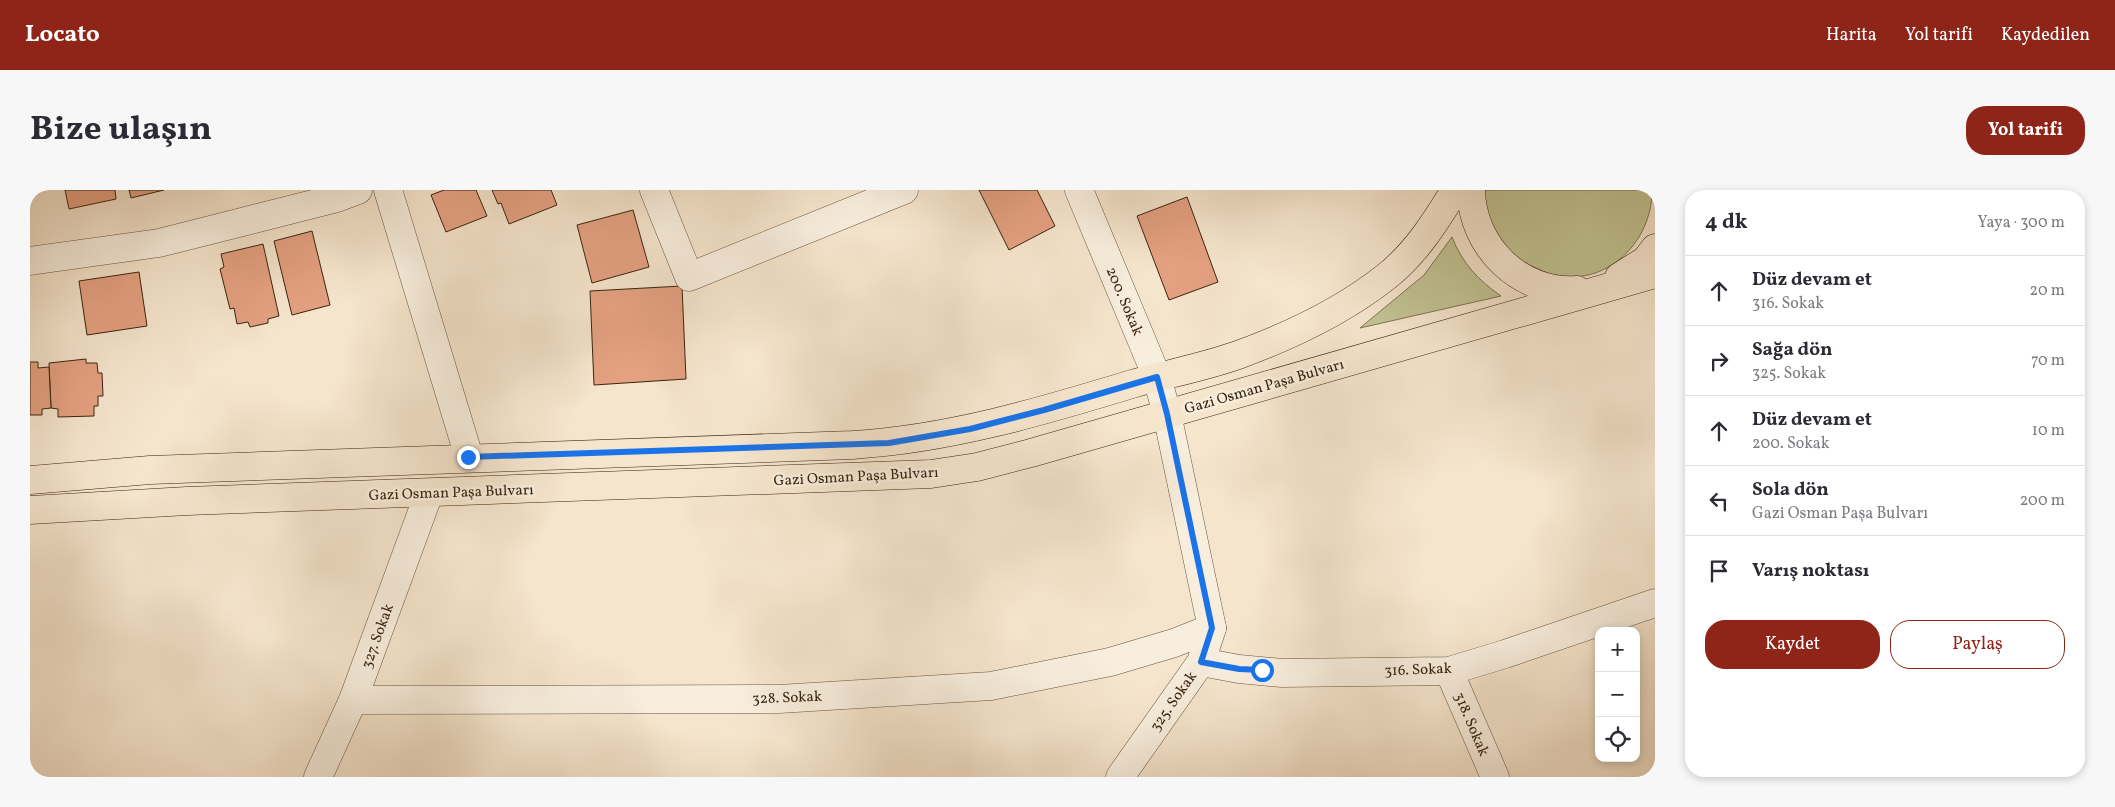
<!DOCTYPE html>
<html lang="tr">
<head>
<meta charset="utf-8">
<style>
	body { margin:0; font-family:Vollkorn,serif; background:#f7f7f7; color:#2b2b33 }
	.controls { position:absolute; right:15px; bottom:15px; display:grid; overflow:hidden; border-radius:10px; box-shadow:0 2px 8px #0003 }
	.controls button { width:45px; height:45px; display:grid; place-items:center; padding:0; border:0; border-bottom:1px solid #e1e1e2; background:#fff; color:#2b2b33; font:25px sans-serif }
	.stop { position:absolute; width:15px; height:15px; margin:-11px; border:4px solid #1a73e8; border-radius:50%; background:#fff }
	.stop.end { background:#1a73e8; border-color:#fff; box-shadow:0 1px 5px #0008 }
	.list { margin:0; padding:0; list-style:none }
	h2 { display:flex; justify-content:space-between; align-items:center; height:65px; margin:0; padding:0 20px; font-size:21px }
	h2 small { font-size:16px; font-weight:400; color:#7c7c81 }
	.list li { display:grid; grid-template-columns:32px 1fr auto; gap:15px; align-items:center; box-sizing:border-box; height:70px; padding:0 20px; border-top:1px solid #e1e1e2 }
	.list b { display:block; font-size:19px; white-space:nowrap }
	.list p { margin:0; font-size:16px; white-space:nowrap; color:#7c7c81 }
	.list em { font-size:16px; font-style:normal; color:#7c7c81 }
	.actions { display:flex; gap:10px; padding:15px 20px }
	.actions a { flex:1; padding:11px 0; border:1px solid #8f2418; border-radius:20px; text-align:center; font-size:18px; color:#8f2418 }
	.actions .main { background:#8f2418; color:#fff }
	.icon { flex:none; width:28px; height:28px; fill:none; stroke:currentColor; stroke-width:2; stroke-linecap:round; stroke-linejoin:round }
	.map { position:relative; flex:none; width:1625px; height:587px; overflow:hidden; border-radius:20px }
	header { display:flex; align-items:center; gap:30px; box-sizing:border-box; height:70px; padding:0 25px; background:#8f2418; color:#fff }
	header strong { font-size:24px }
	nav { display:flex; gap:28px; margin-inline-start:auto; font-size:18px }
	.intro { display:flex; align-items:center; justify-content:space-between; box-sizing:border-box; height:120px; padding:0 30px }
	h1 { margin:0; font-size:35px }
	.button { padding:12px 22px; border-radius:20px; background:#8f2418; color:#fff; font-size:18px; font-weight:700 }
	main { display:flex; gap:30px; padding:0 30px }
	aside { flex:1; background:#fff; border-radius:20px; box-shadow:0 2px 8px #0003 }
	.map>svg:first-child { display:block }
	.green { fill:#c2c394; stroke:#7e7452 }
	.building { fill:#e4a182; stroke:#3a240f }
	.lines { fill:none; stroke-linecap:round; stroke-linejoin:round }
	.minor-casing { stroke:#69543e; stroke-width:29 }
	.major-casing { stroke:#3a240f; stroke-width:29 }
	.minor { stroke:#f8eede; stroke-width:28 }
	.major { stroke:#f5e5cd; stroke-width:28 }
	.route { stroke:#1a73e8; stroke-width:6 }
	.labels { text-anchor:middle; stroke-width:5; stroke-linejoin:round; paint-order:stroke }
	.street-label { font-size:15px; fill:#3a240f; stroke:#f8eede }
</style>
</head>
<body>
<header>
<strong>Locato</strong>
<nav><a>Harita</a><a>Yol tarifi</a><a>Kaydedilen</a></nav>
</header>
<div class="intro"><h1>Bize ulaşın</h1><a class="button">Yol tarifi</a></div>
<main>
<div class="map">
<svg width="1625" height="587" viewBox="0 0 1625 587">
	<rect width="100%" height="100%" fill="#f5e5cd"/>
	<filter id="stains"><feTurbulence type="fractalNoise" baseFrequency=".004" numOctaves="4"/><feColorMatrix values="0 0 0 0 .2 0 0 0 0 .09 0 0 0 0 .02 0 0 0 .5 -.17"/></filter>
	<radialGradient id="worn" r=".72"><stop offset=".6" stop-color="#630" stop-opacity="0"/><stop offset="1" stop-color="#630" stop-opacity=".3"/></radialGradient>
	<g class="green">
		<path d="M 1454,0 L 1622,0 C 1622,60 1564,106 1508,79 C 1493,73 1484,68 1475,55 C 1470,49 1462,41 1459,34 C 1456,23 1455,11 1454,0 Z"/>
		<path d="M 1422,47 C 1432,73 1449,91 1471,106 L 1330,138 L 1394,85 Z"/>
	</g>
	<g class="building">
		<polygon points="35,0 85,0 86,9 39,19"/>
		<polygon points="99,0 134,0 101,8"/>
		<polygon points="414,0 446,0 457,26 416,42 401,5"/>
		<polygon points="462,0 521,0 527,15 479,34 471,13 468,14"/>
		<polygon points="949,0 1007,0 1025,36 979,60"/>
		<polygon points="1157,7 1188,92 1139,110 1107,26"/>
		<polygon points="603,20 619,77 562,93 547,35"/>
		<polygon points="282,41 300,115 262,125 244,51"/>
		<polygon points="233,54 249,126 238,129 238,133 220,137 218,132 207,134 204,118 200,119 190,79 194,77 191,64"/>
		<polygon points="109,82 117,136 57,145 49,91"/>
		<polygon points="652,96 656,189 564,195 560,101"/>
		<polygon points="56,169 56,173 67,173 68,183 72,183 73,206 68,206 68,216 64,216 64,226 28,227 28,219 21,218 19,173"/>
		<polygon points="0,172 8,172 8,178 19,177 21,218 12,219 12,225 0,225"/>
	</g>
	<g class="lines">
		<g class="minor-casing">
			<g id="minor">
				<polyline points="358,0 439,267"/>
				<polyline points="624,0 659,87 874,0"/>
				<polyline points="1049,0 1127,187 1137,224 1182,438 1171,472 1090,587"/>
				<polyline points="0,71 129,53 307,8 328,0"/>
				<polyline points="1171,472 1209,479 1252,483 1419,481 1475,464 1625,413"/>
				<polyline points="1419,481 1465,587"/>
				<polyline points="323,510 749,509 961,496 1080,472 1144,453 1182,438"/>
				<polyline points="288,587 323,510 399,303"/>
			</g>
		</g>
		<g class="major-casing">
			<g id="major">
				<path d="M 1441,0 C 1442,57 1490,104 1547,100"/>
				<polyline points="1589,87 1616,70 1625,58"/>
				<path d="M 0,290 L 120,280 L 822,255 C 919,249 1010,222 1102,194 C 1137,184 1174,177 1208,165 C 1260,146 1313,121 1357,86 C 1386,63 1406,31 1425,0"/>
				<polyline points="0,320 157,311 901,284 947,277 1001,263 1625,84"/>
			</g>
		</g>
		<use href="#minor" class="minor"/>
		<use href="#major" class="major"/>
	</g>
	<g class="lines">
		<polyline class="route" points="438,267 859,253 940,239 1014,220 1127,187 1137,224 1182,438 1171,472 1209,479 1232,480"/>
	</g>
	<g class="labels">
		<g class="street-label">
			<text transform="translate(1095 111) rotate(67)" y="5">200. Sokak</text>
			<text transform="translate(1234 196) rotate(-16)" y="5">Gazi Osman Paşa Bulvarı</text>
			<text transform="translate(826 286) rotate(-3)" y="5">Gazi Osman Paşa Bulvarı</text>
			<text transform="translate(421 302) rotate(-2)" y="5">Gazi Osman Paşa Bulvarı</text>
			<text transform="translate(347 446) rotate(-70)" y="5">327. Sokak</text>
			<text transform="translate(1388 479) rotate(-2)" y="5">316. Sokak</text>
			<text transform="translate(757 507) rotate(-2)" y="5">328. Sokak</text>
			<text transform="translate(1143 511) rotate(-55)" y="5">325. Sokak</text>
			<text transform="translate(1442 534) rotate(67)" y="5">318. Sokak</text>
		</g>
	</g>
	<rect width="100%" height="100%" filter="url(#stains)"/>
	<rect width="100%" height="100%" fill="url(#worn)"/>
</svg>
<div class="controls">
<button>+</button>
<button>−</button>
<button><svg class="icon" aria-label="locate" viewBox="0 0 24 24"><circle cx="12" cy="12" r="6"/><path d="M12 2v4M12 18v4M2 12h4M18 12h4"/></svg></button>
</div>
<div class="stop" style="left:1232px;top:480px"></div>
<div class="stop end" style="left:438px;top:267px"></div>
</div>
<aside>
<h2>4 dk<small>Yaya · 300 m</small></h2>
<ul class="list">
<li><svg class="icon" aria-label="ahead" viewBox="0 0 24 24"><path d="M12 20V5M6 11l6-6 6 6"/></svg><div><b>Düz devam et</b><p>316. Sokak</p></div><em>20 m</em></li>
<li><svg class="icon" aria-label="right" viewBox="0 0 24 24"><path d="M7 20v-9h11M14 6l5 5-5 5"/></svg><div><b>Sağa dön</b><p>325. Sokak</p></div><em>70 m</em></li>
<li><svg class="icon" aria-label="ahead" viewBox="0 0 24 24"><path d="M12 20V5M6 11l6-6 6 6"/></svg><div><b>Düz devam et</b><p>200. Sokak</p></div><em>10 m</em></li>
<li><svg class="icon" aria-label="left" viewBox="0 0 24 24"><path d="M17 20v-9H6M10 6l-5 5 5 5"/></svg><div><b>Sola dön</b><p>Gazi Osman Paşa Bulvarı</p></div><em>200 m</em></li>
<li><svg class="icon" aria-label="arrive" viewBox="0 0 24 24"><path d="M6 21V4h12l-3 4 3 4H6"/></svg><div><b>Varış noktası</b></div></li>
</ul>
<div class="actions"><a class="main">Kaydet</a><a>Paylaş</a></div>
</aside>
</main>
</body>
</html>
